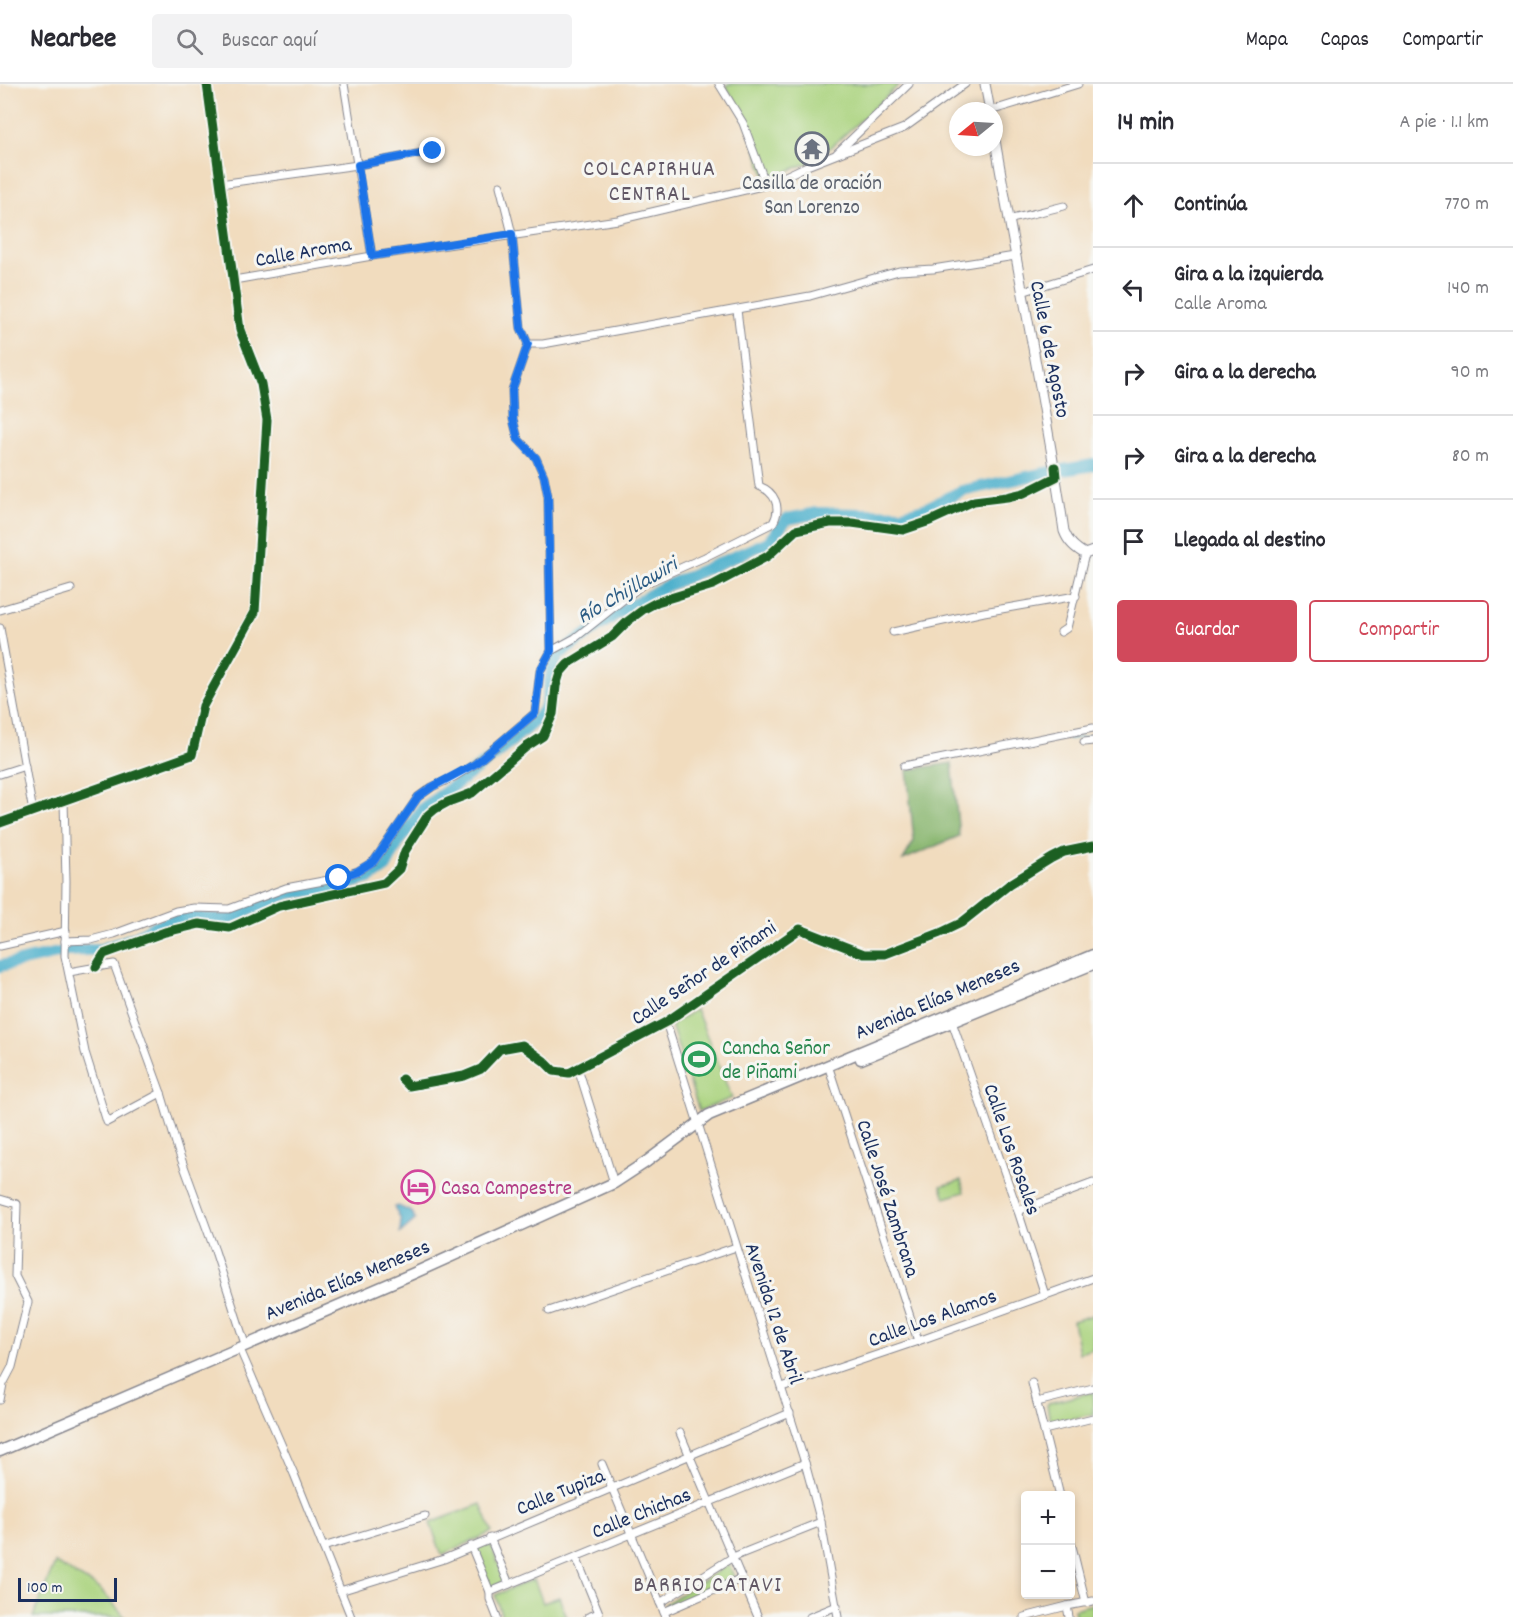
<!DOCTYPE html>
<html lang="es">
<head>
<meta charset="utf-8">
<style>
	body { margin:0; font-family:Dekko,sans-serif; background:#f2f2f3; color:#2b2b33 }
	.controls { position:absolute; right:18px; bottom:18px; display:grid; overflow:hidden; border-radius:6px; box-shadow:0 3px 9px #0003 }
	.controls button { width:54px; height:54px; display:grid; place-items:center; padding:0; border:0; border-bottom:2px solid #e1e1e2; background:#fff; color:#2b2b33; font:30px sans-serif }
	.compass { position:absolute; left:949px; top:18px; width:54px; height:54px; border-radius:50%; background:#fff; box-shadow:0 3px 9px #0003; rotate:252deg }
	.scale { position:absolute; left:18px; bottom:15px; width:99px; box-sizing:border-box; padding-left:6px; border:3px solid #1b2f5e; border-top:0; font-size:16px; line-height:21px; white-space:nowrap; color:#1b2f5e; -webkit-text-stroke:4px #f6f6f2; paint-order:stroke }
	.stop { position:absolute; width:18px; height:18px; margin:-14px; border:4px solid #1a73e8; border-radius:50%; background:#fff }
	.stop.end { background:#1a73e8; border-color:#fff; box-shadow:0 2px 6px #0008 }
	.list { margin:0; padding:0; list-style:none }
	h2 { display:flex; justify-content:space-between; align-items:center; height:78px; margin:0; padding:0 24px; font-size:26px }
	h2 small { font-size:20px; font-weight:400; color:#7c7c81 }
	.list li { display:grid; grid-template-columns:39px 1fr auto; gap:18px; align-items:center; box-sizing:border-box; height:84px; padding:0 24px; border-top:2px solid #e1e1e2 }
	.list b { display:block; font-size:22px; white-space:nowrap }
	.list p { margin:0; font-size:20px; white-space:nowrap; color:#7c7c81 }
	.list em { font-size:20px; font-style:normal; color:#7c7c81 }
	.actions { display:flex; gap:12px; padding:18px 24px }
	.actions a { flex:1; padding:14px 0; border:2px solid #d1495b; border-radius:6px; text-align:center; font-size:21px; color:#d1495b }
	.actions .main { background:#d1495b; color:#fff }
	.icon { flex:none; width:33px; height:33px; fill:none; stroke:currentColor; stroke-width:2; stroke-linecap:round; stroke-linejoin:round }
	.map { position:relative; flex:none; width:1093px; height:1533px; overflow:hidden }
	header { display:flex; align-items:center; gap:36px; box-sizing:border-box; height:84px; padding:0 30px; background:#fff; border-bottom:2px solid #e1e1e2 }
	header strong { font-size:28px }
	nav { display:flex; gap:33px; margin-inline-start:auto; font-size:21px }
	.search { width:420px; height:54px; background:#f2f2f3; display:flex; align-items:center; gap:15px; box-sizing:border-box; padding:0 21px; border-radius:6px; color:#7c7c81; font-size:22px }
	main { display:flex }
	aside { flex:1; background:#fff }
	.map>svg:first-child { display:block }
	.green { fill:#aad37e; stroke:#62816e; stroke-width:1.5 }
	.forest { fill:#87b56d; stroke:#517266; stroke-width:1.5 }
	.water { fill:#4db0cc; stroke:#347095; stroke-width:1.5 }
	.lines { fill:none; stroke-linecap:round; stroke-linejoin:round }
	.stream { stroke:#4db0cc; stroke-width:2 }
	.river { stroke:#4db0cc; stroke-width:12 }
	.street-casing { stroke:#86868e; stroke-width:9 }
	.secondary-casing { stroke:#86868e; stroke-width:11 }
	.primary-casing { stroke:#86868e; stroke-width:13 }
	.street { stroke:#fff; stroke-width:7 }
	.secondary { stroke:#fff; stroke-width:9 }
	.primary { stroke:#fff; stroke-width:10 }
	.cycleway-casing { stroke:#f6f6f2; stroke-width:13 }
	.cycleway { stroke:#1b5e20; stroke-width:9 }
	.route { stroke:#1a73e8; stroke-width:8 }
	.labels { text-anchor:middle; stroke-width:6; stroke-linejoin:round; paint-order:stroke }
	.worship-label { font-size:21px; fill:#5b616d; stroke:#f6f6f2 }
	.street-label { font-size:21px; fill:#1b2f5e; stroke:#f6f6f2 }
	.leisure-label { font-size:21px; fill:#27864d; stroke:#f6f6f2; text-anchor:start }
	.hotel-label { font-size:21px; fill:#b23c85; stroke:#f6f6f2; text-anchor:start }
	.neighbourhood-label { font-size:22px; letter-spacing:1.5px; fill:#615765; stroke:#f6f6f2 }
	.water-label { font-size:22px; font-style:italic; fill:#2c5c84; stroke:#f6f6f2 }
</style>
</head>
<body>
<header>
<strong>Nearbee</strong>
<div class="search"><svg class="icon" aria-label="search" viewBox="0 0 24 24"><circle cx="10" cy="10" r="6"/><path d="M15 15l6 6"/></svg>Buscar aquí</div>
<nav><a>Mapa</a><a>Capas</a><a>Compartir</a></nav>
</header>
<main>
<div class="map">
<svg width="1093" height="1533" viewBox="0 0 1093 1533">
	<rect width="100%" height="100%" fill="#f6f6f2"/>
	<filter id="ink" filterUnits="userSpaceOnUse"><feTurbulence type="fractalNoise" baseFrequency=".0167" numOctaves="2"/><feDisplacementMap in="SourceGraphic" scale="12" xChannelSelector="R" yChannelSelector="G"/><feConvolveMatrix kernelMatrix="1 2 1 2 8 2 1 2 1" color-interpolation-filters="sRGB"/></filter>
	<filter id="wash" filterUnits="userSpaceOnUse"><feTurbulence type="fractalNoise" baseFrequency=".008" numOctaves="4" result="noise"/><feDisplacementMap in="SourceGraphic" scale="24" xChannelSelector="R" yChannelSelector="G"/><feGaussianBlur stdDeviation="1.35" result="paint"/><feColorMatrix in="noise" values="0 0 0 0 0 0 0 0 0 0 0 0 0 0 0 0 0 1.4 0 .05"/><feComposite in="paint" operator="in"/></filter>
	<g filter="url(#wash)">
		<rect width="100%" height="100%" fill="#f1dcbe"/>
		<g class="green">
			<polygon points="728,0 900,0 818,75 771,94 765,92 746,37 726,2"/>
			<polygon points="696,925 732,1014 699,1027 671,941"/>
			<polygon points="961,1096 964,1108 945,1114 941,1102"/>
			<polygon points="1093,1231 1093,1265 1079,1269 1073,1237"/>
			<polygon points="1093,1308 1093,1330 1053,1339 1050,1338 1047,1321 1049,1319"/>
			<polygon points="481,1420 492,1448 442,1471 430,1439"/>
			<path d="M 486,1459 L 490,1460 L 505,1495 C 502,1500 496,1504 490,1502 L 476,1465 Z"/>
			<polygon points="55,1479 99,1504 125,1533 33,1533"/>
			<polygon points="729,1480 734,1493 666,1524 665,1520"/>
			<polygon points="534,1495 543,1519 559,1513 567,1533 502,1533 495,1511"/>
			<polygon points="1093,1520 1093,1533 1076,1533 1074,1525"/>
		</g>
		<polygon class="forest" points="952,679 959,752 903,776 914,757 907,686"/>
		<polygon class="water" points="398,1122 412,1128 415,1136 400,1149 401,1136 394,1123"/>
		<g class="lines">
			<polyline class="stream" points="1068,655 1093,652"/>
			<polyline class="river" points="0,882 67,867 102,865 133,854 155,842 184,833 227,836 290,809 331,805 370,794 386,783 399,758 423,724 493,673 537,635 546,622 552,586 558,571 616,530 664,503 768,458 787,435 818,429 903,431 927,424 962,407 1040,390 1093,381"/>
		</g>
	</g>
	<g filter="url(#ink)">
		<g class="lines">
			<g class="street-casing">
				<g id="street">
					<polyline points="344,0 372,172"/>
					<polyline points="719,0 743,39 766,101"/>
					<polyline points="990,27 1078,0"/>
					<polyline points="837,69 909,0"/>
					<polyline points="220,100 358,81 433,67"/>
					<polyline points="500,102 512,150 521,244 528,260 512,306 513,335 518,355 536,374 544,392 548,413 551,567"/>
					<polyline points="1008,136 1064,122"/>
					<polyline points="234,196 372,172 618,136 766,101 807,82 904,44 965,0"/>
					<polyline points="1022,208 1093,186"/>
					<polyline points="528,260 543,260 810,212 899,187 933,185 1015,172"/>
					<polyline points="0,526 71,505"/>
					<polyline points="0,544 33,728"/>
					<polyline points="893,548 984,528 1076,512"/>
					<polyline points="1061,548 1067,544 1085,470"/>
					<polyline points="1084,658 1093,657"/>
					<polyline points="904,682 1093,644"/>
					<polyline points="0,690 25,682"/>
					<polyline points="64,716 66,797 65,872 85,968 107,1038 161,1009"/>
					<polyline points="0,739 192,671 203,622 255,528 267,336 261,300 240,246 207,0"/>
					<path d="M 65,857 L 91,856 L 114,850 L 176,827 L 194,824 L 229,825 L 286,804 L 339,794 L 358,787 L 374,777 L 418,713 L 432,703 L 454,693 L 475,680 L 535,629 L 540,587 L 551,567 L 575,554 L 642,501 L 705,473 L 773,439 C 782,423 775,408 759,402 L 737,226"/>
					<polyline points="0,862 66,847"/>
					<polyline points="96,883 104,870 165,848 199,840 230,844 279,822 384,799 399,785 405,767 428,731 435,725 448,718 472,709 526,663 543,652 553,630 556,602 560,589 568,580 612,553 628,537 644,525 657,518 713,501 768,472 796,446 830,439 852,439 903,446 930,437 974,417 1007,413 1024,409 1056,393"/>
					<polyline points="69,888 114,880 161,1009 178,1066 215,1167 245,1260"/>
					<polyline points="951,935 1018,1127 1045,1211"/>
					<polyline points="666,938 805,1379 821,1438 838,1533"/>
					<polyline points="828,981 918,1257"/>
					<polyline points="578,984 614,1099"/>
					<polyline points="402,995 409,1002 464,992 481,985 500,965 522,961 544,977 554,987 569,989 666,938 800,845 864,870 885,870 940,849 961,839 1010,800 1052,774 1064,768 1093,762"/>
					<polyline points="0,1115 17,1120 15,1192 28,1218 12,1283 3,1300 0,1316"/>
					<polyline points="1018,1127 1093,1099"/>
					<polyline points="549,1227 736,1163"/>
					<polyline points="239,1263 294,1390 351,1533"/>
					<polyline points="1032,1299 1060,1412"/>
					<polyline points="782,1303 918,1257 1093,1194"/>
					<polyline points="1037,1318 1093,1304"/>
					<polyline points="1044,1346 1093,1334"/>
					<polyline points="680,1349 758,1533"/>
					<polyline points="602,1380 666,1533"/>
					<polyline points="490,1454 509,1500"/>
					<polyline points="1070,1454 1086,1519"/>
					<polyline points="471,1462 490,1508 490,1515 497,1533"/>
					<polyline points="323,1463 425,1432"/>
					<polyline points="576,1473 599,1529 588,1533"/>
					<polyline points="340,1507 444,1475 790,1329"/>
					<polyline points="490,1508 805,1379"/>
					<polyline points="660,1519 733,1473 821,1438"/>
					<polyline points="1067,1522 1069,1533"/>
					<polyline points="664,1528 742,1494"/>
					<polyline points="810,1533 837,1522"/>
					<polyline points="1024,1533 1067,1522 1093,1517"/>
				</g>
			</g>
			<g class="secondary-casing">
				<g id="secondary">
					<polyline points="985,0 990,27"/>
					<path d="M 994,50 C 1016,182 1045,314 1064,447 C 1068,458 1075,464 1085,470 L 1093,467"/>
				</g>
			</g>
			<g class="primary-casing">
				<g id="primary">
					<polyline points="861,975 1093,880"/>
					<polyline points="0,1367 412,1190 614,1099 646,1078 709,1031 1093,871"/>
				</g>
			</g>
			<use href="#street" class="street"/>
			<use href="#secondary" class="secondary"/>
			<use href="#primary" class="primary"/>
			<g class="cycleway-casing">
				<g id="cycleway">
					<polyline points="0,739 192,671 203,622 255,528 267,336 261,300 240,246 207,0"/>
					<polyline points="96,883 104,870 165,848 199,840 230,844 279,822 384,799 399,785 405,767 428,731 435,725 448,718 472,709 526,663 543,652 553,630 556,602 560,589 568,580 612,553 628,537 644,525 657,518 713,501 768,472 796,446 830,439 852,439 903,446 930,437 974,417 1007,413 1024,409 1056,393 1055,383"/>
					<polyline points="402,995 409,1002 464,992 481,985 500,965 522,961 544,977 554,987 569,989 666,938 800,845 864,870 885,870 940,849 961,839 1010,800 1052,774 1064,768 1093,762"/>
				</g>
			</g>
			<use href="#cycleway" class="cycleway"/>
		</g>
	</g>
	<g class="lines" filter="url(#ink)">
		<polyline class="route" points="339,794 358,787 374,777 418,713 432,703 475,680 535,629 540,587 551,567 548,412 544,392 536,374 518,355 513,335 512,306 528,260 521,244 512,150 372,172 358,81 433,67"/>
	</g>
	<defs>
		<g id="temple-ring" transform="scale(1.725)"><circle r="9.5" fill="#f6f6f2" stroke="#6b7280" stroke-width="1.5"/><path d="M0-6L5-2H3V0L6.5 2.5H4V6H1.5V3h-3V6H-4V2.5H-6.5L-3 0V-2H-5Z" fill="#6b7280"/></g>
		<g id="stadium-ring" transform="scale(1.725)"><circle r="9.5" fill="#f6f6f2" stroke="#2e9e5b" stroke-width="1.5"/><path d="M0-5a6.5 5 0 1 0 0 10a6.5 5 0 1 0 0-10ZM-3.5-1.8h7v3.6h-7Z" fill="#2e9e5b"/></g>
		<g id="hotel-ring" transform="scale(1.725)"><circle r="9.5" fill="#f6f6f2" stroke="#d1479c" stroke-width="1.5"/><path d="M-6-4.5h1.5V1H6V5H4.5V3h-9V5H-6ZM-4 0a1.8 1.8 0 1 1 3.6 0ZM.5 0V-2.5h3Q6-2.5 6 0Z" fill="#d1479c"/></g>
	</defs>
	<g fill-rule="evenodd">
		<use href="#temple-ring" x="812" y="65"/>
		<use href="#stadium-ring" x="699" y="975"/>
		<use href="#hotel-ring" x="418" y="1103"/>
	</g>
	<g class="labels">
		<g class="worship-label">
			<text x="812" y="105">Casilla de oración<tspan x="812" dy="24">San Lorenzo</tspan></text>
		</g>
		<g class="street-label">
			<text transform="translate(303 167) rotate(-10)" y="7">Calle Aroma</text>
			<text transform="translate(1051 265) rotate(79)" y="7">Calle 6 de Agosto</text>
			<text transform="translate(703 888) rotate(-34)" y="7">Calle Señor de Piñami</text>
			<text transform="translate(937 914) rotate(-23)" y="7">Avenida Elías Meneses</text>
			<text transform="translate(1013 1065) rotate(71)" y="7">Calle Los Rosales</text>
			<text transform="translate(889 1114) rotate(72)" y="7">Calle José Zambrana</text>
			<text transform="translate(347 1195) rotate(-23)" y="7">Avenida Elías Meneses</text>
			<text transform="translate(775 1229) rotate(72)" y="7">Avenida 12 de Abril</text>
			<text transform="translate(932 1233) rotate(-20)" y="7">Calle Los Alamos</text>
			<text transform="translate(560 1407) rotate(-22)" y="7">Calle Tupiza</text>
			<text transform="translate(641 1428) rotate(-22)" y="7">Calle Chichas</text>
		</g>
		<g class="leisure-label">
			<text x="722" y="970">Cancha Señor<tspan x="722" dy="24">de Piñami</tspan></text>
		</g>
		<g class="hotel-label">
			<text x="441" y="1110">Casa Campestre</text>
		</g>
		<g class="neighbourhood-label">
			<text x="650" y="91">COLCAPIRHUA<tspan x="650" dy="25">CENTRAL</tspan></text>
			<text x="708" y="1507">BARRIO CATAVI</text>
		</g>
		<g class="water-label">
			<text transform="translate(626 505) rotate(-30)" y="8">Río Chijllawiri</text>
		</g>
	</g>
</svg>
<div class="controls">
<button>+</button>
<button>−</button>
</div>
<svg class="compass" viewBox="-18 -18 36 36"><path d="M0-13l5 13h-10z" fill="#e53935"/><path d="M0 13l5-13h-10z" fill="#7c7c81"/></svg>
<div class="scale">100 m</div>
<div class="stop" style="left:339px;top:794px"></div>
<div class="stop end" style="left:433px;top:67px"></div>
</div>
<aside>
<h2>14 min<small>A pie · 1.1 km</small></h2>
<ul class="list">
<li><svg class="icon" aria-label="ahead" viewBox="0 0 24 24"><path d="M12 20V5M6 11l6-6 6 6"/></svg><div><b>Continúa</b></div><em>770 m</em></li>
<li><svg class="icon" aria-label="left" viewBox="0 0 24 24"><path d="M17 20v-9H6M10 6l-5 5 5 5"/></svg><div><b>Gira a la izquierda</b><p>Calle Aroma</p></div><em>140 m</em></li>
<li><svg class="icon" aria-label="right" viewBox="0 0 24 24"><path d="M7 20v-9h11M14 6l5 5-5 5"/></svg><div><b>Gira a la derecha</b></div><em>90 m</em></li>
<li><svg class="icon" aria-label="right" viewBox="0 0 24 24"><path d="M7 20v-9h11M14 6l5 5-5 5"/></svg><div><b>Gira a la derecha</b></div><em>80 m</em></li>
<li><svg class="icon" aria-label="arrive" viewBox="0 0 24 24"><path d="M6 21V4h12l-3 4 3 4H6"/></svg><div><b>Llegada al destino</b></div></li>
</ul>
<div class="actions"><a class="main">Guardar</a><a>Compartir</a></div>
</aside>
</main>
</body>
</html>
